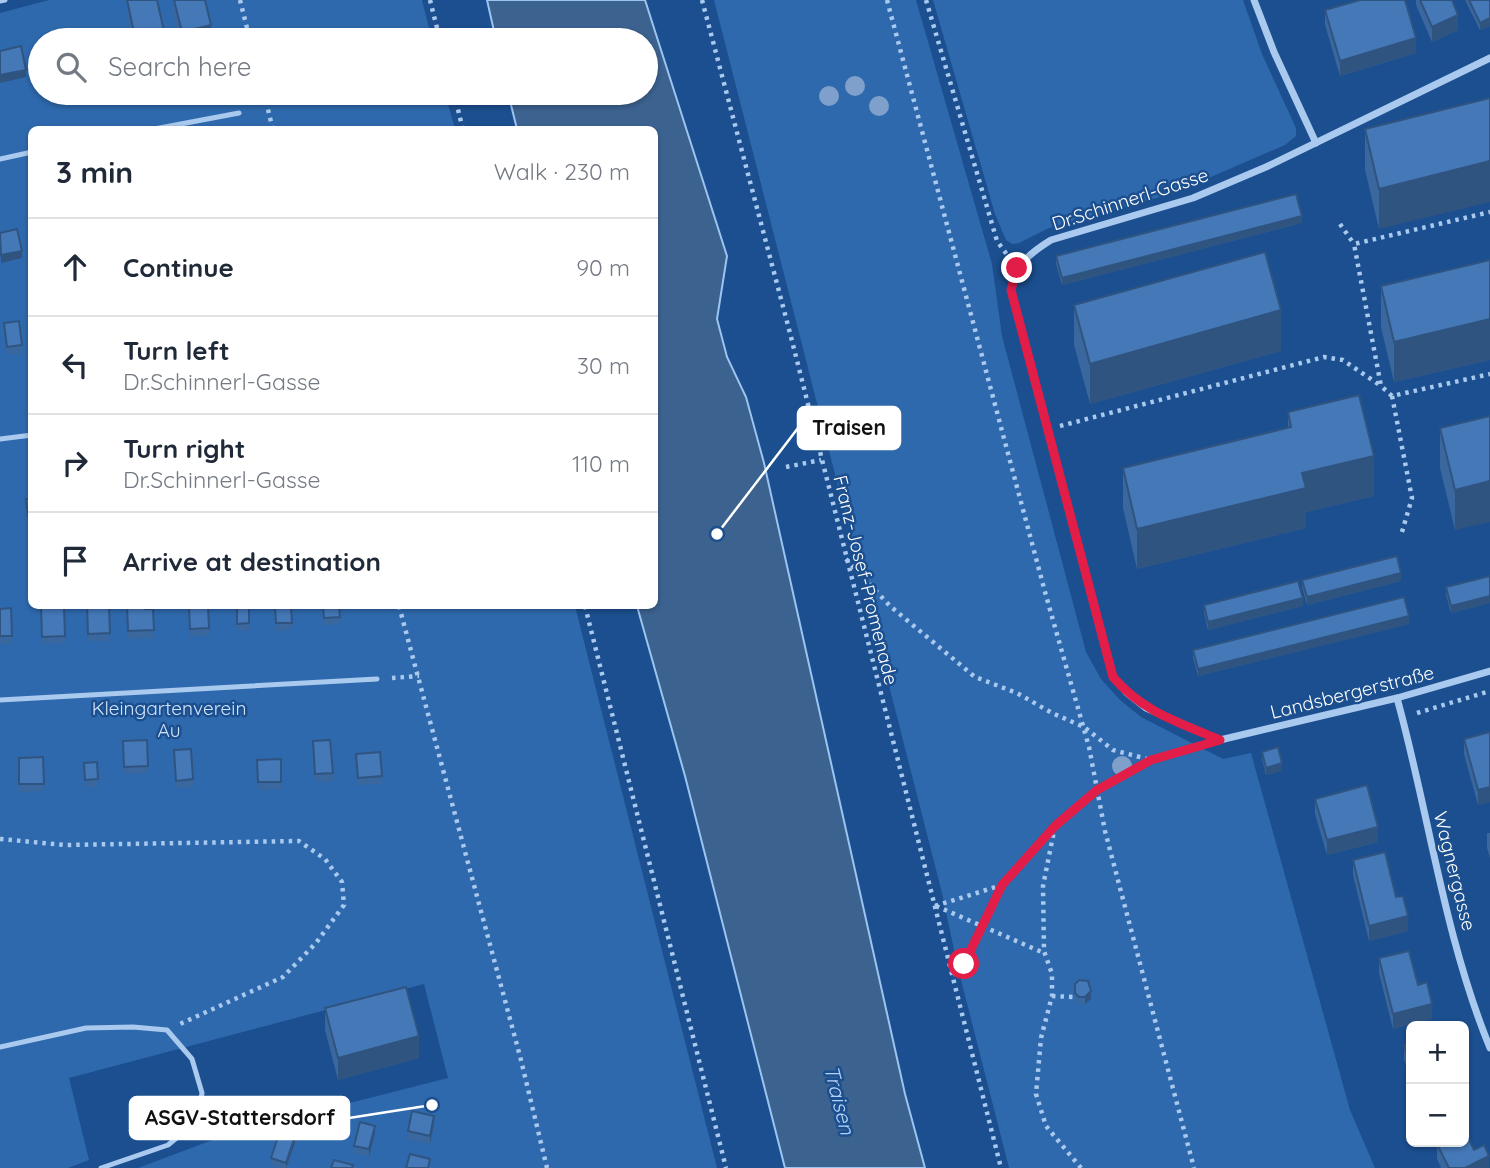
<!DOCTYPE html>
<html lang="en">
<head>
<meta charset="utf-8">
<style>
	body { margin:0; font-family:Quicksand,sans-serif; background:#f6f6f7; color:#1f2937 }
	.controls { position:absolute; right:21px; bottom:21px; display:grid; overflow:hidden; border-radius:10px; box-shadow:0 2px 5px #0004 }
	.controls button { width:63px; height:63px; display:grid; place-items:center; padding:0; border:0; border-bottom:2px solid #e0e1e3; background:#fff; color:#1f2937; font:35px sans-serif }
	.stop { position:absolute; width:21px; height:21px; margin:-16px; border:5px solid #e11d48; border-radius:50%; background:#fff }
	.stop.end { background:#e11d48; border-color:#fff; box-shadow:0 2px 7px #0008 }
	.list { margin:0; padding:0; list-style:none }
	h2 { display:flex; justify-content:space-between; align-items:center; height:91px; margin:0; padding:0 28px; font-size:30px }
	h2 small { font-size:23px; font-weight:400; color:#747a83 }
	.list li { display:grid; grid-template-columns:46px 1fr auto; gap:21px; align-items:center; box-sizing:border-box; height:98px; padding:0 28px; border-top:2px solid #e0e1e3 }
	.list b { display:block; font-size:26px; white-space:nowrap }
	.list p { margin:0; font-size:23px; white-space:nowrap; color:#747a83 }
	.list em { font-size:23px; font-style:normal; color:#747a83 }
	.icon { flex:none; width:38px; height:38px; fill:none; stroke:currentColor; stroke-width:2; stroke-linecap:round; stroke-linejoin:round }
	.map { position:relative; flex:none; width:1490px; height:1168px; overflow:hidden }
	.search { position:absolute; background:#fff; box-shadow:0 2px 5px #0004; left:28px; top:28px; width:630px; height:77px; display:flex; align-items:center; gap:18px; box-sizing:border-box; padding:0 24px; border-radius:38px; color:#747a83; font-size:26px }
	.panel { position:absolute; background:#fff; box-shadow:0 2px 5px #0004; left:28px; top:126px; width:630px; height:483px; border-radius:10px }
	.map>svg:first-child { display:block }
	.green { fill:#2e69ad }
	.water { fill:#3c6290; stroke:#9cc4f0; stroke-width:2 }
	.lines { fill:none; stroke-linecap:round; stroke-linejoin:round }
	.path { stroke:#a9c9ee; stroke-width:4.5; stroke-dasharray:3.5 5; stroke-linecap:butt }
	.lane { stroke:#a9c9ee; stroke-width:5 }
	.street { stroke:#a9c9ee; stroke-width:7 }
	.tree { fill:#7ea0ca }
	.wall { fill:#3a679d }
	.shaded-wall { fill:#305480 }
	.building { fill:#4478b7; stroke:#305480; stroke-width:2 }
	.route { stroke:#e11d48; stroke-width:9 }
	.labels { text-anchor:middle; stroke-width:5; stroke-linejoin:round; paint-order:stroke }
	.street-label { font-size:19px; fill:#fff; stroke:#1b4f8f }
	.park-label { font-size:19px; fill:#cfe3fa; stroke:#1b4f8f }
	.water-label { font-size:21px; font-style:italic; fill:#b5d3f5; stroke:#1b4f8f }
	.leader { fill:none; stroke:#fff; stroke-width:2.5 }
	.callout-dot { fill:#fff; stroke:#1b4f8f; stroke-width:2.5 }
	.callout { fill:#fff; stroke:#fff; stroke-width:2.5 }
	.callout-label { font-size:21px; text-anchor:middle; font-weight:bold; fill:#111 }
</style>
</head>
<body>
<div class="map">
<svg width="1490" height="1168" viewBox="0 0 1490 1168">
	<rect width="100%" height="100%" fill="#1b4f8f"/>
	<g class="green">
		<polygon points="49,0 422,0 432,40 40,40 40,93 445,93 455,129 32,130 32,606 575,606 717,1168 138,1168 231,1133 448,1078 424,984 69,1078 89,1160 68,1168 0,1168 0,13"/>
		<polygon points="714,0 916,0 992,264 1002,336 1086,652 1101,679 1120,700 1141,717 1223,759 1251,753 1350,1110 1375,1168 1009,1168 957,964 942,893"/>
		<polygon points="933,0 1243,0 1262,54 1296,128 1296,136 1285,145 1174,193 1049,228 1019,243 1012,244 1006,240 995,214"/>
	</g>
	<polygon class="water" points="487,0 645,0 727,256 717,319 727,357 746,397 764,463 905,1094 925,1168 785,1168 685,776 637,606 654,606 654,130 517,129 508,93 646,93 646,40 496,40"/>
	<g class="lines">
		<g class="path">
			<polyline points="240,0 250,40"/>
			<polyline points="430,0 440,40"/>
			<polyline points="702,0 790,333 1001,1168"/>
			<polyline points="887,0 1045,592 1089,747 1105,831 1194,1168"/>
			<polyline points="926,0 997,241 1008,256"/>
			<polyline points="264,93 273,130"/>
			<polyline points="454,93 463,130"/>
			<polyline points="1340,224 1354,244"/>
			<polyline points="1392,396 1381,386 1354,244 1490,212"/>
			<polyline points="1060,426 1324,357 1343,360 1381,386"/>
			<polyline points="786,467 821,460"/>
			<polyline points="1402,532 1412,498 1392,396 1490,374"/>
			<polyline points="846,559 890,606 975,677 1017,693 1052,713 1084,727 1113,750 1151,760"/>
			<polyline points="399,606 521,1060 547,1168"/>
			<polyline points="585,606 726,1168"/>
			<polyline points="392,678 419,676"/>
			<polyline points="1417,713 1490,691"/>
			<polyline points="1055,826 1043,886 1044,951 1052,974 1052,996 1041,1038 1036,1094 1046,1126 1081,1168"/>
			<polyline points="0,839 65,845 299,841 325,859 342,882 344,905 316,943 283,977 180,1024"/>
			<polyline points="935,906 1002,885 1055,826 1097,790 1151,760 1194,747"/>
			<polyline points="936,906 1044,953"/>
			<polyline points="953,975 964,964 1002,886"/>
			<polyline points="1052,996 1074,997"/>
		</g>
		<g class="lane">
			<polyline points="0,1 5,0"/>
			<polyline points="149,130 239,113"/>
			<polyline points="0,159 32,152"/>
			<polyline points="0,439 32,435"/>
			<polyline points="0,700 377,679"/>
			<polyline points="0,1047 86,1028 133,1027 167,1030 192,1059 202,1093 197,1121 168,1145 101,1168"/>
		</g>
		<g class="street">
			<polyline points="1254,0 1274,52 1316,143"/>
			<path d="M 1490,58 L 1266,167 L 1193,198 L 1051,240 C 1030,253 1015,265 1011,290 L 1113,677 L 1127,693 L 1146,708 L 1220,740 L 1397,698 L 1490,671"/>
			<path d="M 1397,698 C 1429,814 1444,936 1490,1048"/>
		</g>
	</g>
	<g class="tree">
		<circle cx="855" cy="86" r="10"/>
		<circle cx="829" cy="96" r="10"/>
		<circle cx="879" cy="106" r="10"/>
		<circle cx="1122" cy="766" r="10"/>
	</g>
	<g class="wall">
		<polygon points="127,0 164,40 133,40 127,14"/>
		<polygon points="173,0 205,0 211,40 180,40 173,13"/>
		<polygon points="1416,0 1452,0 1458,30 1432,42 1416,5"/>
		<polygon points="1465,0 1490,0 1490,26 1480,30"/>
		<polygon points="1325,10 1416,53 1340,76 1325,25"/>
		<polygon points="48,93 70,93 70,95 49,100"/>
		<polygon points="1490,98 1379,229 1365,170 1365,129"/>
		<polygon points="1302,223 1062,285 1056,264 1056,256"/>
		<polygon points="1490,260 1490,360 1394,382 1381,327 1381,286"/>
		<polygon points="1074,305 1281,351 1090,404 1074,345"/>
		<polygon points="4,323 22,345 22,353 7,355"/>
		<polygon points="1288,412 1374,496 1306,512 1306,528 1137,569 1123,508 1123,468 1288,428"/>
		<polygon points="1490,416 1455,530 1440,468 1440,428"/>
		<polygon points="26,499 32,499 32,523 28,523"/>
		<polygon points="1490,576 1490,603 1451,613 1446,595 1446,587"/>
		<polygon points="1302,580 1401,581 1307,605 1302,587"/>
		<polygon points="1204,605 1303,606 1208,630 1204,613"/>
		<polygon points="41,606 64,606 65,643 42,644"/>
		<polygon points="87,606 109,606 110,641 88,641"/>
		<polygon points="127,606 145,609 153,609 154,638 128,639"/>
		<polygon points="186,606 208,606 209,635 190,637 189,614 187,614"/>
		<polygon points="236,606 249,606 249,630 237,631"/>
		<polygon points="275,606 291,606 292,630 276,631"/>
		<polygon points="323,606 339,606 340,624 324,625"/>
		<polygon points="11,608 12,643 0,644 0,609"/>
		<polygon points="1409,624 1198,676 1193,658 1193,650"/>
		<polygon points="1490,732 1490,802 1478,805 1464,754 1464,739"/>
		<polygon points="147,740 148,773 124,774 123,741"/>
		<polygon points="313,741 333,773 333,781 315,782"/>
		<polygon points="1262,752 1282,771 1266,775 1262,759"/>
		<polygon points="356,754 382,776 382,784 358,785"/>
		<polygon points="43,757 44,791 19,792 19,758"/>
		<polygon points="174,758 193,779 193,787 176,788"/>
		<polygon points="281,759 281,789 258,790 257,760"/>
		<polygon points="97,762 98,787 85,787 84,763"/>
		<polygon points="1315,799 1378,842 1327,855 1315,814"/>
		<polygon points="1487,833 1490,833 1490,858 1487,848"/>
		<polygon points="1353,860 1396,897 1408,931 1369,941 1353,875"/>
		<polygon points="1379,958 1418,985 1432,1019 1393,1029 1379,973"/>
		<polygon points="1075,984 1091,999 1085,1004 1079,1004 1075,1000"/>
		<polygon points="325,1008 419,1058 338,1080 325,1030"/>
		<polygon points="1411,1043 1411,1081 1404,1060 1404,1045"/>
		<polygon points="434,1123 430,1144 408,1139 408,1131"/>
		<polygon points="375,1133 369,1157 354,1153 354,1146"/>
		<polygon points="295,1143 287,1168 279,1168 271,1165 271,1158"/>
		<polygon points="1437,1144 1474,1150 1489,1168 1441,1168 1437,1159"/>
	</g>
	<g class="shaded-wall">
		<polygon points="1458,15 1458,30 1432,42 1432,27"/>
		<polygon points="1490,18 1490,26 1480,30 1480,23"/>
		<polygon points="211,25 211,40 182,40 182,32"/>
		<polygon points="164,31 164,40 135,40 135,37"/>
		<polygon points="1416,38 1416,53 1340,76 1340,61"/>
		<polygon points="26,70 26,77 0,83 0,75"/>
		<polygon points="1490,161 1490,202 1379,229 1379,189"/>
		<polygon points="1302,216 1302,223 1062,285 1062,278"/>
		<polygon points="22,251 22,258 1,263 1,255"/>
		<polygon points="1281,310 1281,351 1090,404 1090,364"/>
		<polygon points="1490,319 1490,360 1394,382 1394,342"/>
		<polygon points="1374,456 1374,496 1306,512 1306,528 1137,569 1137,529 1302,473"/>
		<polygon points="1490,481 1490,522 1455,530 1455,490"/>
		<polygon points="1401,573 1401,581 1307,605 1307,597"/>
		<polygon points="1490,596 1490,603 1451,613 1451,606"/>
		<polygon points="1303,598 1303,606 1208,630 1208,622"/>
		<polygon points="1409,616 1409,624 1198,676 1198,669"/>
		<polygon points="1282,763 1282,771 1266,775 1266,768"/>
		<polygon points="1490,787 1490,802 1478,805 1478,790"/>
		<polygon points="1378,827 1378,842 1327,855 1327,840"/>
		<polygon points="1408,916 1408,931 1369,941 1369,926"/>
		<polygon points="1091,991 1091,999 1085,1004 1085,997"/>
		<polygon points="1432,1004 1432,1019 1393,1029 1393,1014"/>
		<polygon points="419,1036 419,1058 338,1080 338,1058"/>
		<polygon points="434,1116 434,1123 430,1144 430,1136"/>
		<polygon points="375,1126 375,1133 369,1157 369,1149"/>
		<polygon points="295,1136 295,1143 286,1168 286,1163"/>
		<polygon points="1489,1156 1489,1168 1465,1168"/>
	</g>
	<g class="building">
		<polygon points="127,0 157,0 164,31 135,37"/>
		<polygon points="174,0 205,0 211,25 182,32"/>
		<polygon points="1360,0 1405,0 1416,38 1340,61 1325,10"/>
		<polygon points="1420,0 1452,0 1458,15 1432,27"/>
		<polygon points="1469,0 1490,0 1490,18 1480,23"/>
		<polygon points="118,29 120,40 95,40 94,34"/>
		<polygon points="21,46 26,70 0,75 0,51"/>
		<polygon points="1490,98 1490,161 1379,189 1365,129"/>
		<polygon points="1296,194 1302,216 1062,278 1056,256"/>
		<polygon points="17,229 22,251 1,255 0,233"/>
		<polygon points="1265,252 1281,310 1090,364 1074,305"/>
		<polygon points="1490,260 1490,319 1394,342 1381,286"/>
		<polygon points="19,321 22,345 7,347 4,323"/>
		<polygon points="1359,395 1374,456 1302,473 1306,488 1137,529 1123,468 1291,427 1288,412"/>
		<polygon points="1490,416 1490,481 1455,490 1440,428"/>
		<polygon points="26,499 32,499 32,515 28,516"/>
		<polygon points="1397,556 1401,573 1307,597 1302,580"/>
		<polygon points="1490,576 1490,596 1451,606 1446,587"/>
		<polygon points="1298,581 1303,598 1208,622 1204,605"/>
		<polygon points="1404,597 1409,616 1198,669 1193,650"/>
		<polygon points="41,606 64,606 65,636 42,637"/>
		<polygon points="87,606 109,606 110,633 88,634"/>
		<polygon points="127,606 145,606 145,609 153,609 154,630 128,631"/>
		<polygon points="187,606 208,606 209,628 190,629 189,606"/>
		<polygon points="237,606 249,606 249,623 237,624"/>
		<polygon points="275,606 291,606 292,623 276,623"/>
		<polygon points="323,606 339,606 340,617 324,618"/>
		<polygon points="11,608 12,636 0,636 0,609"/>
		<polygon points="1490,732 1490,787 1478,790 1464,739"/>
		<polygon points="147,740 148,766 124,767 123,741"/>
		<polygon points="330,740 333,773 315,774 313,741"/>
		<polygon points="1278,747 1282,763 1266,768 1262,752"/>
		<polygon points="191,749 193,779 176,781 174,750"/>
		<polygon points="380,752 382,776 358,778 356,754"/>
		<polygon points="43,757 44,784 19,784 19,758"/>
		<polygon points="281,759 281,782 258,782 257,760"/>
		<polygon points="97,762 98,779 85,780 84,763"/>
		<polygon points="1367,785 1378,827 1327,840 1315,799"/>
		<polygon points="1385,852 1396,897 1403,896 1408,916 1369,926 1353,860"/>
		<polygon points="1409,951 1418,985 1427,982 1432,1004 1393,1014 1379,958"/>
		<polygon points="1079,980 1088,981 1091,991 1085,997 1079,997 1075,993 1075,984"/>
		<polygon points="406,987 419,1036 338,1058 325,1008"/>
		<polygon points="1411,1043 1411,1066 1404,1045"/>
		<polygon points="412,1111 434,1116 430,1136 408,1131"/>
		<polygon points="360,1122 375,1126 369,1149 354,1146"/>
		<polygon points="1464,1130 1474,1150 1484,1145 1489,1156 1465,1168 1449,1168 1437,1144 1441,1142 1464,1142"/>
		<polygon points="280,1131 295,1136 286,1163 271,1158"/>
		<polygon points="410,1154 430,1159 428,1168 406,1168"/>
		<polygon points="334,1160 353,1165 352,1168 331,1168"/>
	</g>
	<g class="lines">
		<path class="route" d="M 964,964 L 1002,885 L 1055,826 L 1097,790 L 1151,760 L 1220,740 C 1178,722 1143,712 1113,677 L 1011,290 L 1017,268"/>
	</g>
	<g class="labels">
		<g class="street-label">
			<text transform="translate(1130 199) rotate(-18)" y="7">Dr.Schinnerl-Gasse</text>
			<text transform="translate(866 580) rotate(76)" y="7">Franz-Josef-Promenade</text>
			<text transform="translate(1352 692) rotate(-14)" y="7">Landsbergerstraße</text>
			<text transform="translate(1455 871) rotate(76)" y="7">Wagnergasse</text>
		</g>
		<g class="park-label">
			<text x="169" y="715">Kleingartenverein<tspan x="169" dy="22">Au</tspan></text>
		</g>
		<g class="water-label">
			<text transform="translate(839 1100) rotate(76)" y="7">Traisen</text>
		</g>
	</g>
	<path class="leader" d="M717 534L798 428M432 1105L349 1118"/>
	<g class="callout-dot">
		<circle cx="717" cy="534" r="7"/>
		<circle cx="432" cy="1105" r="7"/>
	</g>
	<g class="callout">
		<rect x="798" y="407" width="102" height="42" rx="7"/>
		<rect x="130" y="1097" width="219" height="42" rx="7"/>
	</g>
	<g class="callout-label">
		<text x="849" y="435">Traisen</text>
		<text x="240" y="1125">ASGV-Stattersdorf</text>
	</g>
</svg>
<div class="controls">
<button>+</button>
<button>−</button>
</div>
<div class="stop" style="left:964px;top:964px"></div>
<div class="stop end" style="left:1017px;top:268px"></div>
<div class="search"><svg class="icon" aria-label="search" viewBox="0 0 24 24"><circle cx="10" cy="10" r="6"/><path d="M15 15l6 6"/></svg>Search here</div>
<section class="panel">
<h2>3 min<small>Walk · 230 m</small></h2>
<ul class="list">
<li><svg class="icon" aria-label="ahead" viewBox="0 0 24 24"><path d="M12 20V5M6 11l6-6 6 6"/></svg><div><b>Continue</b></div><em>90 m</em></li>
<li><svg class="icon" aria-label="left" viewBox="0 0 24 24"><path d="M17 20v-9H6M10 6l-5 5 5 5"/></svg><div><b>Turn left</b><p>Dr.Schinnerl-Gasse</p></div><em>30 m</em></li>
<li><svg class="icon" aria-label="right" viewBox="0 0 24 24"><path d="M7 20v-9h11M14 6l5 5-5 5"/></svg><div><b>Turn right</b><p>Dr.Schinnerl-Gasse</p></div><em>110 m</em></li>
<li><svg class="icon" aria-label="arrive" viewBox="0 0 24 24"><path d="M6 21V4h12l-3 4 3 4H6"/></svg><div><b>Arrive at destination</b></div></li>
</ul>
</section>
</div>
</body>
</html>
